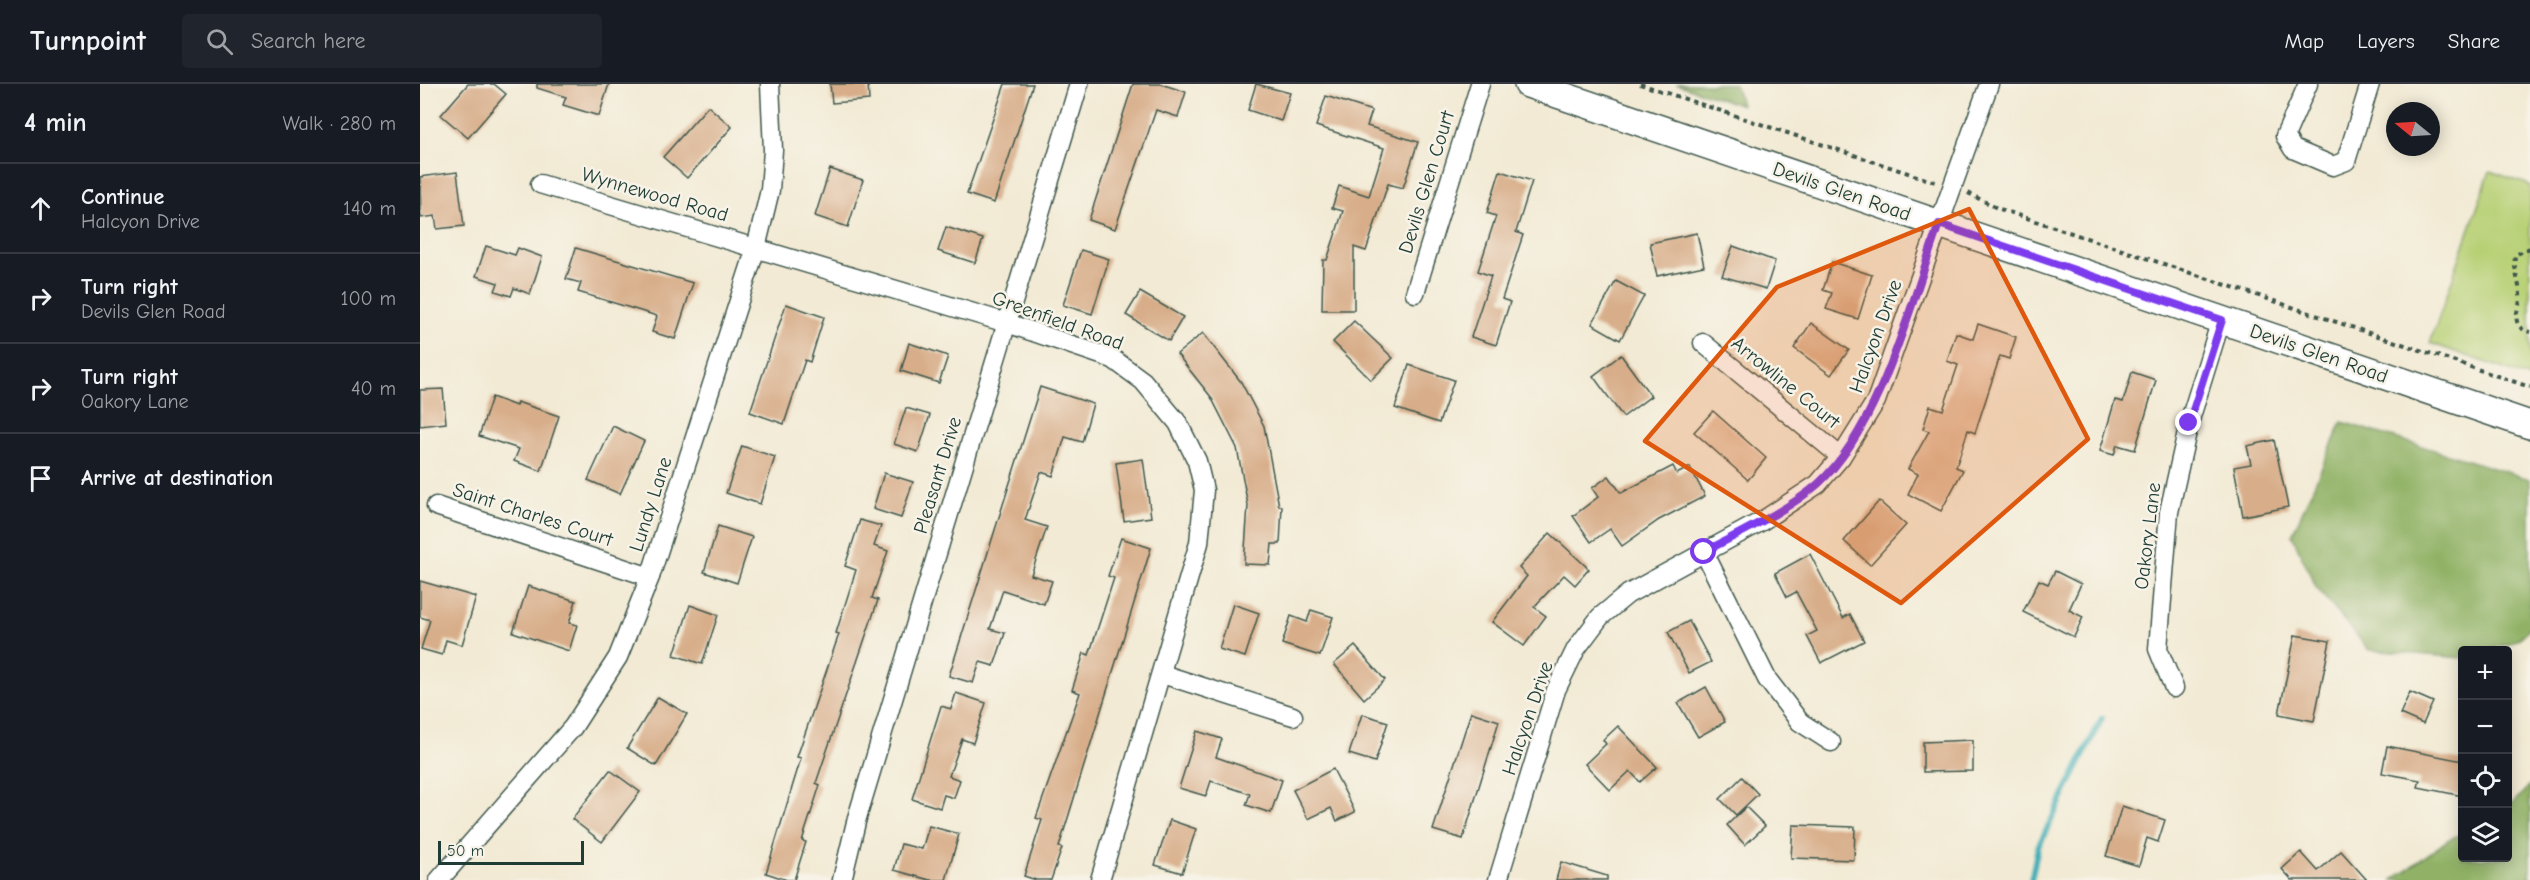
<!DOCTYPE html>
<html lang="en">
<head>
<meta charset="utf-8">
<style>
	body { margin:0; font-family:"Comic Neue",sans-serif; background:#20242c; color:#f1f3f6 }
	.controls { position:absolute; right:18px; bottom:18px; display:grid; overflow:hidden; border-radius:6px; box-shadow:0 3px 15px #0003 }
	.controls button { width:54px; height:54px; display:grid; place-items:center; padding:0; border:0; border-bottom:2px solid #363941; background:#171b24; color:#f1f3f6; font:30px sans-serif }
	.compass { position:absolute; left:1966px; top:18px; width:54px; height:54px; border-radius:50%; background:#171b24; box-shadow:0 3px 15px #0003; rotate:288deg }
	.scale { position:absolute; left:18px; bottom:15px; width:146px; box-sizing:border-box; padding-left:6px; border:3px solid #1f3d34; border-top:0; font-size:16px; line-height:21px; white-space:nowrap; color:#1f3d34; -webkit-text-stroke:4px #f7f3e8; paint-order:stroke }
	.stop { position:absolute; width:18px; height:18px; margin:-14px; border:4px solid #7c3aed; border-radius:50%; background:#fff }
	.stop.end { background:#7c3aed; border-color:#fff; box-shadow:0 2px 6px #0008 }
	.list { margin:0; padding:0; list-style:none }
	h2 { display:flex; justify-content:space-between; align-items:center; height:78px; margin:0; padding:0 24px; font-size:26px }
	h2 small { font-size:20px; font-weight:400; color:#9ea1a6 }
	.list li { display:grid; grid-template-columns:39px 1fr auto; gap:18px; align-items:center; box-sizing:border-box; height:90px; padding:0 24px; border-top:2px solid #363941 }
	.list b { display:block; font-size:22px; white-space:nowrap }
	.list p { margin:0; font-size:20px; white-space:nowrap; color:#9ea1a6 }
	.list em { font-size:20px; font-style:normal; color:#9ea1a6 }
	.icon { flex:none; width:33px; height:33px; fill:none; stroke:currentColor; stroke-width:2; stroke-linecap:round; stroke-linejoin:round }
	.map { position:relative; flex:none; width:2110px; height:796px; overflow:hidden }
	header { display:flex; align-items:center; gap:36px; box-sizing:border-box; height:84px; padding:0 30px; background:#171b24; border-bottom:2px solid #363941 }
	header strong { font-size:28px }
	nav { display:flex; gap:33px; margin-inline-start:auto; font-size:21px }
	.search { width:420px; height:54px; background:#20242c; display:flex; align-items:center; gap:15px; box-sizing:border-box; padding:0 21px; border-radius:6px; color:#9ea1a6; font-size:22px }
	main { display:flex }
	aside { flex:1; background:#171b24 }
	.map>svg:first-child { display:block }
	.green { fill:#b7d075; stroke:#6b8654; stroke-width:1.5 }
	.forest { fill:#91b266; stroke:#58784d; stroke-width:1.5 }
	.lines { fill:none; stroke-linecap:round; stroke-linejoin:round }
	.stream { stroke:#3fafb7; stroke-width:6 }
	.building { fill:#d8ae8a }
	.street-casing { stroke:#3f574c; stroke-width:21 }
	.secondary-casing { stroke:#3f574c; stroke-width:30 }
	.path { stroke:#3f574c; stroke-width:4; stroke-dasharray:4.5 4.5; stroke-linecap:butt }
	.street { stroke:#fff; stroke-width:18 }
	.secondary { stroke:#fff; stroke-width:27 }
	.route { stroke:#7c3aed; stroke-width:8 }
	.marked { fill:#de580e; fill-opacity:0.2; stroke:#de580e; stroke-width:4.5; stroke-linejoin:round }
	.labels { text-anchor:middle; stroke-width:5; stroke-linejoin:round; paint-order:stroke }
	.street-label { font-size:20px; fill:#1f3d34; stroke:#f7f3e8 }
</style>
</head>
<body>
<header>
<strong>Turnpoint</strong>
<div class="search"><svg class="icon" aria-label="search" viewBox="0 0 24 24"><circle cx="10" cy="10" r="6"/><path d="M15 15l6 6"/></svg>Search here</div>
<nav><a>Map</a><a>Layers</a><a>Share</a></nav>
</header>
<main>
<aside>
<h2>4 min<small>Walk · 280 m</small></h2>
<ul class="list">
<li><svg class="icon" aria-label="ahead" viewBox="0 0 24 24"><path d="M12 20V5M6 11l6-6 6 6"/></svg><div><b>Continue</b><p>Halcyon Drive</p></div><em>140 m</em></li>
<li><svg class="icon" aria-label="right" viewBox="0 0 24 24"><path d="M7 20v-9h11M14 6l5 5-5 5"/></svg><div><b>Turn right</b><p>Devils Glen Road</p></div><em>100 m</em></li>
<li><svg class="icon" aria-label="right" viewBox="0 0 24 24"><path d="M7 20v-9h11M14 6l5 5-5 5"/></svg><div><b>Turn right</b><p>Oakory Lane</p></div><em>40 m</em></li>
<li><svg class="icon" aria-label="arrive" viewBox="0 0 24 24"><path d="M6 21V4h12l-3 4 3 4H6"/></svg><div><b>Arrive at destination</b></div></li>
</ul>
</aside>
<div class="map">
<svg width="2110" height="796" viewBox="0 0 2110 796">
	<rect width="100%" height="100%" fill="#f7f3e8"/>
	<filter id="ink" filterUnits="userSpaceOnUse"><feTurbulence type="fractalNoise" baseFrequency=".0167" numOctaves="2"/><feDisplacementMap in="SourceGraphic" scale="12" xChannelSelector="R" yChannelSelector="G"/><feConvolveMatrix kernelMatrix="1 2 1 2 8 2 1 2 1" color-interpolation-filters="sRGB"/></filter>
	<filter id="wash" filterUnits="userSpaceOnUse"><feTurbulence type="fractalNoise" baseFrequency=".008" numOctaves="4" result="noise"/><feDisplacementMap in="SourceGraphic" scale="24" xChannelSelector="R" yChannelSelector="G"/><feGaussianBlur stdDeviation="1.35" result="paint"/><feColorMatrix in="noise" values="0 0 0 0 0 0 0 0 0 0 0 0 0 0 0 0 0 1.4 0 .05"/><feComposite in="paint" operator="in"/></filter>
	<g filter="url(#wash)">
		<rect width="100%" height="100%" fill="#f2ead4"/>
		<polygon class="green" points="2070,87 2110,101 2110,294 2010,259"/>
		<g class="forest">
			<polygon points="1256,0 1315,0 1321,21"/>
			<path d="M 1922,338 L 2110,395 L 2110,543 C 2097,564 2065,566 2042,566 L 2042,574 L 1949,566 L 1896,503 L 1872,451 Z"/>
			<polygon points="2110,701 2110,796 1973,796 2025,758 2042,749 2042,774 2088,774 2088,724"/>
		</g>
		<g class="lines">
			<polyline class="stream" points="1611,796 1618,763 1682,634"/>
		</g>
		<g id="blocks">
			<g class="building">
				<polygon points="48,0 74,0 86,10 48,54 21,31"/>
				<polygon points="117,0 189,0 179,32 143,21 146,13 117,4"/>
				<polygon points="410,0 448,0 449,16 412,19"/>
				<polygon points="585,0 613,0 574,119 547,110"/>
				<polygon points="713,0 741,0 766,8 758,33 736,26 695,145 669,136"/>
				<polygon points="836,0 870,9 861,37 828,26"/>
				<polygon points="906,12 952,27 947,42 998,58 983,104 968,100 946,167 934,163 934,226 902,226 903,176 907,176 923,127 912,124 919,102 949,112 964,64 896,42"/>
				<polygon points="288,22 312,43 267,94 243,73"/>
				<polygon points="410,85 443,96 428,143 395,132"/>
				<polygon points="1080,87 1112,97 1096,148 1103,151 1082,215 1090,218 1076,261 1051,253 1071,192 1058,187 1076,132 1067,129"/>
				<polygon points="37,88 44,142 17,145 15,132 1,134 0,93"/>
				<polygon points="526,143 563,155 555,179 518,167"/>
				<polygon points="1277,149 1284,182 1237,192 1230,159"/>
				<polygon points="66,162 95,171 98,164 122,173 110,210 94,204 91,212 75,207 78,199 56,192"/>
				<polygon points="1313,162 1355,177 1346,205 1302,192"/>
				<polygon points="156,164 273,199 255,255 232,248 237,232 158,208 161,199 146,195"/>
				<polygon points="661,166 689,175 672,230 643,221"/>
				<polygon points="1412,178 1452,191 1438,235 1406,225 1412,209 1403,206"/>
				<polygon points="1196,197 1224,212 1200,256 1172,240"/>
				<polygon points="720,208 763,233 749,257 706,231"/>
				<polygon points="366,220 404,233 390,278 385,276 364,340 330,328"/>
				<polygon points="934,237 973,274 951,296 913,258"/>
				<polygon points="1391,239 1429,266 1411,291 1374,264"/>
				<polygon points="1558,240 1596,253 1589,275 1580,272 1555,349 1548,346 1536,383 1543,386 1521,427 1488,410 1498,390 1488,385 1509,347 1503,345 1510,322 1523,326 1538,281 1527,277 1536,249 1553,255"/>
				<polygon points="783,249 821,298 844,342 859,422 862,422 860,460 852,460 850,481 824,480 828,421 817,364 791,313 757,270"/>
				<polygon points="489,259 528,272 519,299 481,287"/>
				<polygon points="1201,271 1231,312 1203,333 1173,292"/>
				<polygon points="989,281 1034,296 1019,339 975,324"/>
				<polygon points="1712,288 1736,296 1715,366 1697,361 1694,371 1680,367 1695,316 1703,318"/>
				<polygon points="620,303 673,320 662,358 645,353 633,392 621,388 605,436 627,443 611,491 632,497 624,520 583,506 570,545 585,549 574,582 560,578 553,599 529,592"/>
				<polygon points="23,305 26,339 0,342 0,306"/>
				<polygon points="72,313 96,322 97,318 139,332 121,387 94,377 99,365 59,352"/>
				<polygon points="486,324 510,331 498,368 474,360"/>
				<polygon points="1293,327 1346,374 1328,396 1274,348"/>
				<polygon points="193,342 224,357 200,410 168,396"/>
				<polygon points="1854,356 1868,423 1823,432 1814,383 1831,380 1827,362"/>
				<polygon points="322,362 355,373 340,420 306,409"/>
				<polygon points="723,375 731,433 704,437 696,379"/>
				<polygon points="1253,382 1257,390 1270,383 1285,412 1239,436 1202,462 1190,445 1171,458 1153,432 1178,413 1172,404 1189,392 1201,409"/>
				<polygon points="464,389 493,398 481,434 453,425"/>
				<polygon points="1459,417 1486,441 1450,481 1424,457"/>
				<polygon points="440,436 461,442 454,462 468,467 452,514 458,516 396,699 400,701 382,757 386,758 374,796 367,796 346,789 381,674 377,673 419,550 416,549 436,486 425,482"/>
				<polygon points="298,442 332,453 317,499 284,488"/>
				<polygon points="1130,449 1169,485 1155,501 1144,491 1114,523 1126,532 1104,562 1072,538 1107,492 1099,484"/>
				<polygon points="701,454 731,464 639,763 642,764 631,796 616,796 604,792 622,736 616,734 660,609 652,606 664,569 669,571 694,494 688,492"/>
				<polygon points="1390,470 1423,534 1430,530 1444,557 1401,579 1387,552 1397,547 1376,508 1367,513 1355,489"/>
				<polygon points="1635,487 1661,500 1649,526 1663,533 1654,553 1603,528 1619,496 1628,500"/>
				<polygon points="0,497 56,513 42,561 26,556 22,571 1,565 10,536 0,533"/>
				<polygon points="108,502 156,517 149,539 157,541 149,567 93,548"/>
				<polygon points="813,520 839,529 825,573 799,565"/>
				<polygon points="270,521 298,531 282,580 254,571"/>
				<polygon points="891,526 913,533 900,572 862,560 871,532 887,538"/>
				<polygon points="1269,537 1291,578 1269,589 1248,548"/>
				<polygon points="1875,551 1910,557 1894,637 1859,630"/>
				<polygon points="935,562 965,596 944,615 914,580"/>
				<polygon points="1286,603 1305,638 1278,653 1258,619"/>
				<polygon points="1990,608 2013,618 2003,640 1980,630"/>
				<polygon points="536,609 566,619 553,659 542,655 529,692 540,696 534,714 524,711 520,724 492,715 521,622 531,625"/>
				<polygon points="238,613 267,630 236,682 207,664"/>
				<polygon points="1051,628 1079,637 1043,755 1013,746"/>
				<polygon points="942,630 968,638 955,678 929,670"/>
				<polygon points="1198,642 1237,683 1220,698 1210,687 1190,706 1165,680 1186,660 1183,656"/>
				<polygon points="777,647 802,655 796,673 862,696 851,729 826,721 830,710 791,697 786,712 759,704"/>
				<polygon points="1553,656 1553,687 1503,688 1503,658"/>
				<polygon points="1967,662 2043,677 2043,712 1998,703 2000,696 1962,689"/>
				<polygon points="913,685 935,728 917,737 911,724 888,735 873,706"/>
				<polygon points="190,686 220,708 182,758 152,735"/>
				<polygon points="1322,693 1338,710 1316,731 1300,715"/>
				<polygon points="1702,722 1745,736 1738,758 1727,754 1719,782 1686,772"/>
				<polygon points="1326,723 1345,742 1325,761 1307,741"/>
				<polygon points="750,736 776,745 762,789 735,781"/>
				<polygon points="1373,741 1435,743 1434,776 1371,774"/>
				<polygon points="509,742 539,750 526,796 510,796 474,786 481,760 502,765"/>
				<polygon points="1921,767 1947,796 1872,796 1862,785 1881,768 1898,787"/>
				<polygon points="1141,778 1187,792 1187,796 1136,796"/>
			</g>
		</g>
	</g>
	<g filter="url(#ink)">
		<use href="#blocks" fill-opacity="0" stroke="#3f574c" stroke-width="1.5"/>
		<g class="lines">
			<g class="street-casing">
				<g id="street">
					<polyline points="1888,0 1865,52 1873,65 1913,82 1926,77 1950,0"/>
					<polyline points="120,100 587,239 693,275 723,297 758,339 777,377 784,406 779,459 680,796"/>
					<polyline points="995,209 1060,0"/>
					<polyline points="1283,259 1421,373"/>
					<polyline points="16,422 230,493"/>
					<polyline points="1284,468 1347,595 1380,638 1411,658"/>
					<polyline points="742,590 873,632"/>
					<polyline points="1754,604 1738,565 1749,428 1769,339 1801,236"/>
					<polyline points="19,796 153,643 198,573 230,493 336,164 350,106 353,66 350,0"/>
					<polyline points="422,796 437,734 659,0"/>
					<polyline points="1078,796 1136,606 1156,565 1180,533 1208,510 1342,437 1398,400 1421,373 1456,317 1569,0"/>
				</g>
			</g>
			<g class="secondary-casing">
				<polyline id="secondary" points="1108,0 2110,341"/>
			</g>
			<g class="path">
				<polyline points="1220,0 1515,98"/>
				<polyline points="1548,109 1577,124 2110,303"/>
				<path d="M 2110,164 L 2095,171 C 2093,187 2101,200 2100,216 C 2099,224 2094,232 2098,240 C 2101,245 2105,247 2110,248"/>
			</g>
			<use href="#street" class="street"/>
			<use href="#secondary" class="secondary"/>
		</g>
	</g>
	<g class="lines" filter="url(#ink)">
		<path class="route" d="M 1284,468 C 1321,448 1367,427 1398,400 C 1459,346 1492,217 1519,140 L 1802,236 L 1769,339"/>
	</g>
	<path class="marked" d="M 1549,125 L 1668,355 L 1481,519 L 1225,357 L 1357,203 Z"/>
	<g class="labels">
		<g class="street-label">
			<text transform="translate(1006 98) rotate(-73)" y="7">Devils Glen Court</text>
			<text transform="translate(1422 107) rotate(19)" y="7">Devils Glen Road</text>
			<text transform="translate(235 110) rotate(16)" y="7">Wynnewood Road</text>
			<text transform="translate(638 236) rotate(20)" y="7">Greenfield Road</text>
			<text transform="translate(1455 252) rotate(-70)" y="7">Halcyon Drive</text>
			<text transform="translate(1899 269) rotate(19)" y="7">Devils Glen Road</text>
			<text transform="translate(1366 298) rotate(39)" y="7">Arrowline Court</text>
			<text transform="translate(517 391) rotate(-73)" y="7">Pleasant Drive</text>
			<text transform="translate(230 420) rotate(-72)" y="7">Lundy Lane</text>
			<text transform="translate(113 430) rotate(18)" y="7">Saint Charles Court</text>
			<text transform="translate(1727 452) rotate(-83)" y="7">Oakory Lane</text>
			<text transform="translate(1107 634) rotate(-71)" y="7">Halcyon Drive</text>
		</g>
	</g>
</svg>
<div class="controls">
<button>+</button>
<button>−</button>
<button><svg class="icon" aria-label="locate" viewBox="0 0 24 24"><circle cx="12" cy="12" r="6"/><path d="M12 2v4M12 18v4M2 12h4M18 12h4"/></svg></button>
<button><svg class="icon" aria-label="layers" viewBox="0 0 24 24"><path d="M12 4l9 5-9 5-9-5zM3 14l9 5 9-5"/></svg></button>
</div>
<svg class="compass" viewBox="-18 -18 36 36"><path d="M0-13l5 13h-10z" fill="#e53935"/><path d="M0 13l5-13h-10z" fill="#9ea1a6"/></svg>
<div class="scale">50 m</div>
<div class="stop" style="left:1284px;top:468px"></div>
<div class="stop end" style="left:1769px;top:339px"></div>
</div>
</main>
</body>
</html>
